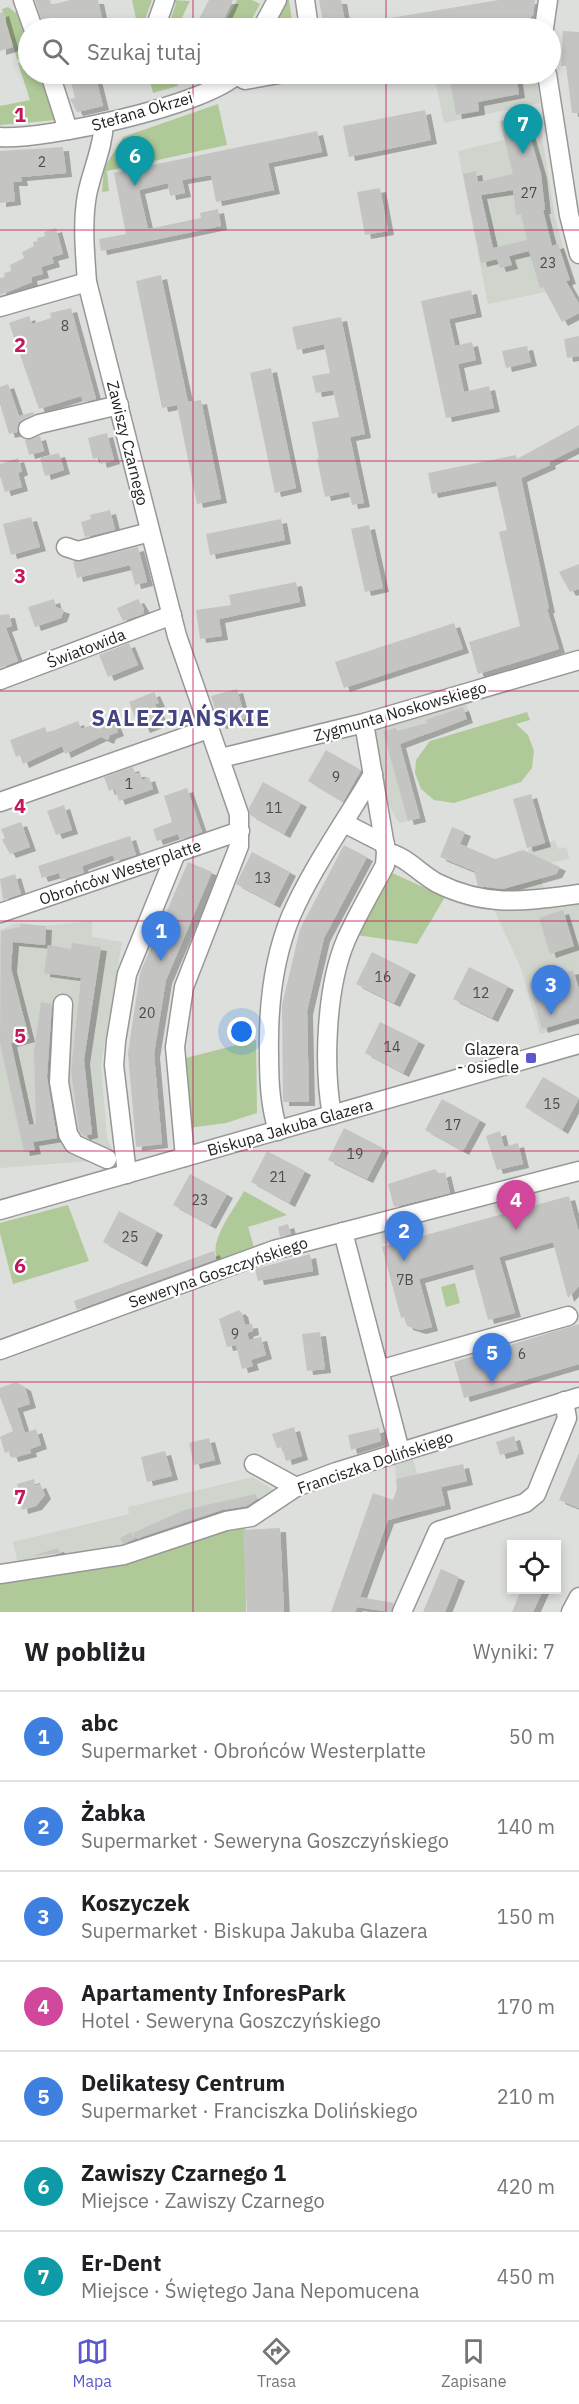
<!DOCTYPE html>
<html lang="pl">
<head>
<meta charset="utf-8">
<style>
	body { margin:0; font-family:"IBM Plex Sans",sans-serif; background:#f6f6f6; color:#202124 }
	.controls { position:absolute; right:18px; bottom:18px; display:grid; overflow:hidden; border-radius:0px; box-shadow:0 3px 9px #0003 }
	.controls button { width:54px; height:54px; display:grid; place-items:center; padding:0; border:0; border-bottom:2px solid #e0e0e0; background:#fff; color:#202124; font:30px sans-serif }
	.you { position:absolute; left:242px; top:1032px; width:21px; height:21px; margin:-15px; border:4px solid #fff; border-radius:50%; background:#1a73e8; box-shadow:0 0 0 9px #1a73e833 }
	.badge { display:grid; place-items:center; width:39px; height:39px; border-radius:50%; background:#5c58d0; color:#fff; font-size:20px; font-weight:700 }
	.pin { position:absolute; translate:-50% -50px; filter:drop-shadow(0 2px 3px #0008) }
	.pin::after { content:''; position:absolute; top:32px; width:21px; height:18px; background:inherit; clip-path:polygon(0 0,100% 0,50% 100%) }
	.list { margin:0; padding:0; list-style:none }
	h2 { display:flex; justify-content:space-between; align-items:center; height:78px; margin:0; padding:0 24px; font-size:26px }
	h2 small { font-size:20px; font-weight:400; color:#757577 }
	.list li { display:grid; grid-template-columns:39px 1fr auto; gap:18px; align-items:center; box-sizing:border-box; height:90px; padding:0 24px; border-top:2px solid #e0e0e0 }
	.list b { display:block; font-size:22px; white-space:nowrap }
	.list p { margin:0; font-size:20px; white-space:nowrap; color:#757577 }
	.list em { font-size:20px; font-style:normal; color:#757577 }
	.icon { flex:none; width:33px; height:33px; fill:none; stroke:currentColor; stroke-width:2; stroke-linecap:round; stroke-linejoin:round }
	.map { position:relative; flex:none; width:579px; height:1612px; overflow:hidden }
	.search { position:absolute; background:#fff; box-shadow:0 3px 9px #0003; left:18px; right:18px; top:18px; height:66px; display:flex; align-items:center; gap:15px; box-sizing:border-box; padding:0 21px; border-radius:33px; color:#757577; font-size:22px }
	.sheet { height:708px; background:#fff }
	nav { display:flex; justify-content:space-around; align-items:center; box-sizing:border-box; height:84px; border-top:2px solid #e0e0e0; background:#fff; font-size:16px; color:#757577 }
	nav a { display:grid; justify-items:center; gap:3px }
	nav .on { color:#5c58d0 }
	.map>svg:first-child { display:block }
	.built { fill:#cfd4cc }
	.green { fill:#b0c998 }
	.building { fill:#c4c5c2; fill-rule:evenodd; filter:url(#shadow) }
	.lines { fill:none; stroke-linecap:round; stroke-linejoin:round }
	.minor-casing { stroke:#979896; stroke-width:21 }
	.minor { stroke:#fff; stroke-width:18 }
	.grid { fill:none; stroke:#c2185b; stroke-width:1.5; stroke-opacity:0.55 }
	.poi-dot { fill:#5c58d0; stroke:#fff; stroke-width:2 }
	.labels { text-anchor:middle; stroke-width:4.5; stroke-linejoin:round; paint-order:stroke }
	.number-label { font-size:14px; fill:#4a4c4a }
	.street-label { font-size:16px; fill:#222322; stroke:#fff }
	.poi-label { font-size:16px; fill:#222322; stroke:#fff; text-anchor:end }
	.district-label { font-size:22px; font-weight:bold; letter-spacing:1.5px; fill:#434582; stroke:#fff }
	.grid-label { font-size:20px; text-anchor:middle; font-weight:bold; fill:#c2185b; stroke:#fff; stroke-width:4.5; stroke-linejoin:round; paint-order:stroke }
</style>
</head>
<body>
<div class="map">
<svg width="579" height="1612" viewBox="0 0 579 1612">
	<defs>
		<filter id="shadow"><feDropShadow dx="6" dy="4" stdDeviation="0" flood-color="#0004"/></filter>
	</defs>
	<rect width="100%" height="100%" fill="#dddfdc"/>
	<g class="built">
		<polygon points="434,74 536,74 540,103 444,123"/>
		<polygon points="541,131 555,217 574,286 488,304 458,151"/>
		<polygon points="462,694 472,719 430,731 428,735 400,744 420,818 399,823 382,793 364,723"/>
		<polygon points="555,840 558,849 566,847 570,859 537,865 547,898 579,894 579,1023 540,1034 521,968 490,901 481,898 477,883 533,867 528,849"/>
		<polygon points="92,921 92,937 122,942 101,1065 107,1137 115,1156 92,1161 0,1168 0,930 17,923 46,926"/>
		<polygon points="413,1459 417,1474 412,1475 421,1513 400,1520 395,1465"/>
		<polygon points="253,1477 289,1500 245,1517 20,1573 13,1542 129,1514 128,1507"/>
	</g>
	<g class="green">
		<polygon points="132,0 152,0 142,28 138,28"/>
		<polygon points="170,0 190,1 177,28 168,28 176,3"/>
		<polygon points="237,0 252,0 260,4 247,28 218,28 222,28"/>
		<polygon points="286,0 289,0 293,28 271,28"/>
		<path d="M 8,7 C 32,23 28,32 28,60 L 17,59 L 2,9 Z"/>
		<polygon points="18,63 28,63 28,74 45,74 56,120 0,125 0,106 30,100"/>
		<polygon points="148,74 175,74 178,86 153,93"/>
		<polygon points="181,74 214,74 183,84"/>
		<polygon points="218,104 227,145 107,171 109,191 102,192 104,168 123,137"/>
		<polygon points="527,712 530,720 516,724 528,735 534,751 532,768 521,782 454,803 434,800 421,789 415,773 416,760 430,741"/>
		<polygon points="390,872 445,897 417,944 357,935"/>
		<polygon points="256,1040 257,1113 226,1123 188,1128 182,1059"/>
		<path d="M 244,1191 L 287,1215 L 248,1227 L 254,1247 L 217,1260 C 209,1239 234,1210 244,1191 Z"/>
		<polygon points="68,1205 89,1261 13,1284 0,1233 0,1223"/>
		<polygon points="455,1283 460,1303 446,1307 441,1287"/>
		<polygon points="245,1517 246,1612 0,1612 0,1577"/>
	</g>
	<g class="building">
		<polygon points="35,0 50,0 51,5 70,0 98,0 104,28 44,28"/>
		<polygon points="209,0 233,0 221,26 194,28"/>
		<polygon points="319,0 341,0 346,28 324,28"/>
		<polygon points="499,0 535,0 533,15 526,21 478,28 367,28 366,22"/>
		<polygon points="3,12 13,47 0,51 0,13"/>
		<polygon points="563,31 579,32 579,113 572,113 566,66 561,66"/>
		<polygon points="69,74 95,74 103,106 77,112 70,99 75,98"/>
		<polygon points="449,74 516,74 519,94 478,102 479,111 456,115"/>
		<polygon points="425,110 431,140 349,157 343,126"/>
		<path d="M 524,115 L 541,174 L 545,210 L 543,210 L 552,246 L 558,244 L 570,280 L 566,281 L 579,304 L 579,313 L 562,322 L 543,287 L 540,288 L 529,251 L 509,256 L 512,265 L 500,268 L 497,259 L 481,263 L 465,184 L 463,174 L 476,171 L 478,182 L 513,174 L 500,121 ZM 513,190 L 516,215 L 521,214 L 527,240 L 493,248 L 481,195 Z"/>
		<polygon points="317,131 322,152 268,163 274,190 216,202 211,175 182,180 185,193 170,196 168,183 139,190 148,229 201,218 200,213 218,209 221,226 101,251 99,239 126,234 114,173"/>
		<polygon points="63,147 66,173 21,177 22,182 13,182 15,201 0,203 0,151"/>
		<polygon points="380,188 388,231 365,235 357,192"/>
		<polygon points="56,228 63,254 52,257 54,263 41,267 43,274 31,277 32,282 0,295 0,278 5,277 4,273 11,271 10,265 24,258 22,252 34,246 33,242 38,241 37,238 45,236 44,232"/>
		<polygon points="161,275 188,402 201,400 221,499 197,504 177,405 162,408 136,281"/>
		<polygon points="471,290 476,313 449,319 455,346 472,342 476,360 458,364 464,392 489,386 494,408 446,418 421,301"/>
		<polygon points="71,308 96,399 83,402 81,396 39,409 9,323 29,316 32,324 51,318 50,313"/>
		<polygon points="341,317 365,434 350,437 364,503 352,505 349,492 325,497 317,459 319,458 312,422 339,417 333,390 316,393 312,376 330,373 324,344 297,350 292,327"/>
		<polygon points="579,336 579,356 567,358 564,339"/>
		<polygon points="527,346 531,362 506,368 502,351"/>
		<polygon points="271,368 296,488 275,493 250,373"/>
		<polygon points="8,384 19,416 33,412 34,414 19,422 17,432 9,434 0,404 0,387"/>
		<polygon points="579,425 579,447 549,462 550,465 521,478 549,609 547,609 559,649 478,674 469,642 520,626 499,532 507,530 496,481 432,494 428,473 516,455 517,459"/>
		<polygon points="107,433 114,460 101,464 99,457 93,459 88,438"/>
		<polygon points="40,436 44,451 29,455 25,440"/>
		<polygon points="59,453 64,470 45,476 40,458"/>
		<polygon points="18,458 22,471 18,473 22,487 5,492 0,476 0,464"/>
		<polygon points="110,510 115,530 85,537 81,522 91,519 90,515"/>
		<polygon points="31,517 40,547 11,555 3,524"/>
		<polygon points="281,519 285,540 210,555 206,534"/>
		<polygon points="369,525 383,588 365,592 351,529"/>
		<polygon points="138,547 147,582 135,585 130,565 77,578 73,562"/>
		<polygon points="579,564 579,589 570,592 559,572"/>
		<polygon points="296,582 300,602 219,619 222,636 200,639 196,610 231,605 229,595"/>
		<polygon points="54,599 56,607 64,610 61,618 35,627 28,607"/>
		<polygon points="138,599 144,609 143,614 123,621 117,608"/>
		<polygon points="9,614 12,626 6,628 18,661 0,668 0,615"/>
		<polygon points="454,623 463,649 344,688 335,662"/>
		<polygon points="129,643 138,665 108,677 99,655"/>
		<polygon points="237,689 245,718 220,725 211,696"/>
		<polygon points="154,692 159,703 155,704 162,722 144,729 138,715 135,717 129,702"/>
		<polygon points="463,707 467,719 400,744 420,818 408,821 383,731 396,728 397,731 427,723 426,720"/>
		<polygon points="112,717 118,732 110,735 108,740 101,737 65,754 62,746 23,764 20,755 16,757 10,740 45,727 47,733 78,721 81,729"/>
		<polygon points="326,750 361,770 343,802 308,781"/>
		<polygon points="133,767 135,773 140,773 142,780 149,777 153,789 119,801 114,788 109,791 104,777"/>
		<polygon points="263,782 301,803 284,834 250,815 249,808"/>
		<polygon points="187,788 202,832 180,840 178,834 157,841 153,829 172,822 164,796"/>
		<polygon points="531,794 545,843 527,848 513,799"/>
		<polygon points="64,805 72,830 56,835 47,811"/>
		<polygon points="21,822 30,847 10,854 2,840 5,838 1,829"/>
		<polygon points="452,827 465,832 460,844 495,859 523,850 560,867 556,874 503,889 478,886 474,871 440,857"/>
		<polygon points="130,836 136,855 115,861 113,855 82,866 84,873 61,880 59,873 42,878 38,866"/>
		<polygon points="344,845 367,857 324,938 307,1011 309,1102 283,1102 282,1005 300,929"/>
		<polygon points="252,852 290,872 274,904 236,884"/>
		<polygon points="188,862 212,872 166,980 154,1054 162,1144 136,1147 128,1053 140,973"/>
		<polygon points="15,874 21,894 3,900 0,879"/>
		<polygon points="563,910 574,946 550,954 539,918"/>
		<polygon points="20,924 46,926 45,945 13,942 11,968 29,1038 11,1043 29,1125 36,1124 34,1052 41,1002 52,1004 47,1077 57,1138 33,1142 35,1150 24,1152 0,1043 1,931 20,927"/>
		<polygon points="72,943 101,947 84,1060 92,1134 84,1136 79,1130 71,1071 81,978 44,973 48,945 71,949"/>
		<polygon points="372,952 410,971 394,1003 356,984"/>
		<polygon points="469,967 508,986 492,1018 453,999"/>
		<polygon points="573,970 579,989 579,1018 542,1029 529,983"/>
		<polygon points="380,1022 419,1041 403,1073 365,1053"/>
		<polygon points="543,1077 579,1098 562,1130 525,1107"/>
		<polygon points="442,1099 480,1120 463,1151 425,1130"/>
		<polygon points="344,1128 383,1148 367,1179 328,1160"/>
		<polygon points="500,1131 504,1147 518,1143 523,1164 497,1170 486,1136"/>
		<polygon points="267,1151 305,1171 289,1203 251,1182"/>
		<polygon points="435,1169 440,1174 445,1172 450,1193 394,1207 388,1184"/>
		<polygon points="190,1174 227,1194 210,1225 173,1205"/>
		<polygon points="569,1196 579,1233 579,1286 568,1298 553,1242 499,1257 515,1313 488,1320 473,1264 419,1279 432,1327 420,1330 407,1326 404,1317 401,1318 382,1247"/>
		<polygon points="119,1211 157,1231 141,1263 103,1242"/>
		<polygon points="288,1224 291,1234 280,1237 278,1227"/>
		<polygon points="214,1251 216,1259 77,1310 74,1301"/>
		<polygon points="310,1254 313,1271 258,1281 255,1269"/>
		<polygon points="239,1310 242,1313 245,1325 252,1324 253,1331 247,1333 249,1340 261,1337 266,1355 251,1360 253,1366 242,1369 236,1345 227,1347 219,1319"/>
		<polygon points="579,1324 579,1364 464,1398 454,1362"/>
		<polygon points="320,1332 325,1369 307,1371 302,1334"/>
		<polygon points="16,1382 25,1387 30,1404 17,1408 25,1433 36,1429 41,1445 30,1449 31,1453 12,1458 10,1451 5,1453 0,1437 13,1431 0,1397 0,1388"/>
		<polygon points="294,1427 302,1456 286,1461 282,1447 277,1448 272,1434"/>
		<polygon points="379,1428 381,1441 351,1450 348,1435"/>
		<polygon points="514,1436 518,1450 500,1455 496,1442"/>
		<polygon points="209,1438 215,1460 194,1465 189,1443"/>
		<polygon points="165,1451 172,1476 147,1482 141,1457"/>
		<polygon points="579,1453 579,1508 559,1500"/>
		<polygon points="463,1464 467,1481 441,1487 445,1505 388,1520 360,1597 394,1603 391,1612 357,1607 355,1612 331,1612 373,1493 393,1500 397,1488 396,1479"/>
		<polygon points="34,1479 35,1486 40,1484 45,1495 36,1506 22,1510 17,1484"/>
		<polygon points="256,1494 257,1499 247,1506 222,1510 136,1539 133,1533 184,1510"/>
		<polygon points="280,1528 284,1612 247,1612 243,1530"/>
		<polygon points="131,1532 135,1539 123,1544 120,1538"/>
		<polygon points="58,1548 60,1553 32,1556"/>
		<polygon points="441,1569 459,1577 445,1612 423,1612"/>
		<polygon points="521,1590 543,1590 533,1612 512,1612"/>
	</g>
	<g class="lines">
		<g class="minor-casing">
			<g id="minor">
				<polyline points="23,0 33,28"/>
				<polyline points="305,0 309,28"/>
				<polyline points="155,28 165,0"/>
				<polyline points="262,28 277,0"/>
				<polyline points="544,28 548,0"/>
				<polyline points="50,74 68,130"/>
				<polyline points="547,74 569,215 579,254"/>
				<polyline points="236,75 245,80 279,74"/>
				<path d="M 104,123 C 103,148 92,170 87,195 C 82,223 85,254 87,282 L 177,636 L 239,814 L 239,846 L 184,987 L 175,1047 L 185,1157"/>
				<path d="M 0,137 C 45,140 207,105 237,74"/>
				<polyline points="0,307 87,282"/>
				<polyline points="28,429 39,424 119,405"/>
				<polyline points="66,547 78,551 150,532"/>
				<polyline points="0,680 172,615"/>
				<polyline points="221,758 364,723 579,660"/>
				<polyline points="0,802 208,729"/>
				<polyline points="344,823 385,844"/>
				<path d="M 386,852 C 406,856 419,873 437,883 C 487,908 526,901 579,894"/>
				<polyline points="0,913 240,831"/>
				<polyline points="63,1004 59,1082 68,1134 74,1144 107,1159"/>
				<path d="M 332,1115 C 323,1065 326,987 346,940 C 357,915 372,890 385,865 L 386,852 L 364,723"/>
				<path d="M 278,1131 C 270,1105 269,1081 269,1054 C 268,1008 273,959 291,916 C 313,866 346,821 373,774"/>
				<polyline points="127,1174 114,1065 116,1041 127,974 176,853"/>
				<polyline points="0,1210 579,1044"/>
				<polyline points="343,1232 400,1451"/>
				<polyline points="0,1350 274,1250 579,1171"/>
				<polyline points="379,1370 568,1316"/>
				<polyline points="254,1464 296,1487"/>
				<polyline points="0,1574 124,1555 226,1521 251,1517 296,1487 336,1472 579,1397"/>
				<polyline points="402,1612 438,1531 525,1503 536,1494 567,1418 564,1401"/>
				<polyline points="571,1612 579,1597"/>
			</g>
		</g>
		<use href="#minor" class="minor"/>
	</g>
	<path class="grid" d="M 193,0 L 193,28M 386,0 L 386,28M 193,74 L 193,1612M 386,74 L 386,1612M 0,230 L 579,230M 0,461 L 579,461M 0,691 L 579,691M 0,921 L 579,921M 0,1151 L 579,1151M 0,1382 L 579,1382"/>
	<rect class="poi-dot" x="525" y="1052" width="12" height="12" rx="3"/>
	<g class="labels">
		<g class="number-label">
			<text x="42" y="167">2</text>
			<text x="529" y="198">27</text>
			<text x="548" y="268">23</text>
			<text x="65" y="331">8</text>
			<text x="336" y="782">9</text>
			<text x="129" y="789">1</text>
			<text x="274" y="813">11</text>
			<text x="263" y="883">13</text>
			<text x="383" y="982">16</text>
			<text x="481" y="998">12</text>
			<text x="147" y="1018">20</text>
			<text x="392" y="1052">14</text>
			<text x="552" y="1109">15</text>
			<text x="453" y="1130">17</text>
			<text x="355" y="1159">19</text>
			<text x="278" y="1182">21</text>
			<text x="200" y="1205">23</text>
			<text x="130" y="1242">25</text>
			<text x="405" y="1285">7B</text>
			<text x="235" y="1339">9</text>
			<text x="522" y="1359">6</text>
		</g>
		<g class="street-label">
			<text transform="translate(142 111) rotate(-16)" y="6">Stefana Okrzei</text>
			<text transform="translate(128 443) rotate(76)" y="6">Zawiszy Czarnego</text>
			<text transform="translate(86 648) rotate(-21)" y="6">Światowida</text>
			<text transform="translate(400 711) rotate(-16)" y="6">Zygmunta Noskowskiego</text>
			<text transform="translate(120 872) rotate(-19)" y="6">Obrońców Westerplatte</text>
			<text transform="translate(290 1127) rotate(-16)" y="6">Biskupa Jakuba Glazera</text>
			<text transform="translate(218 1272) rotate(-19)" y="6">Seweryna Goszczyńskiego</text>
			<text transform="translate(375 1462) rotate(-19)" y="6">Franciszka Dolińskiego</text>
		</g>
		<g class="poi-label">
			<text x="519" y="1055">Glazera<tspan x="519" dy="18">- osiedle</tspan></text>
		</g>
		<g class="district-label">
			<text x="181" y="726">SALEZJAŃSKIE</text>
		</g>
	</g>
	<g class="grid-label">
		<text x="20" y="122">1</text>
		<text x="20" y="352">2</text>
		<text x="20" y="583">3</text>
		<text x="20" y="813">4</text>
		<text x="20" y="1043">5</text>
		<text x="20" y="1273">6</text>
		<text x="20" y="1504">7</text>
	</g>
</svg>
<div class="controls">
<button><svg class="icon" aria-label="locate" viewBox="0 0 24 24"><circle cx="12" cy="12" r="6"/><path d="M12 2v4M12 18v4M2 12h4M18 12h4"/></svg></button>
</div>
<div class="you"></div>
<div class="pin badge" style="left:161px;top:961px;background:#3f7fe0">1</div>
<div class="pin badge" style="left:404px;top:1261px;background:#3f7fe0">2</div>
<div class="pin badge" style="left:551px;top:1015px;background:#3f7fe0">3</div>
<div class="pin badge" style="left:516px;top:1230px;background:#d1479c">4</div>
<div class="pin badge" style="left:492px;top:1383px;background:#3f7fe0">5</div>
<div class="pin badge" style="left:135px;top:186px;background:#0f9aa8">6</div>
<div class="pin badge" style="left:523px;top:154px;background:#0f9aa8">7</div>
<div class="search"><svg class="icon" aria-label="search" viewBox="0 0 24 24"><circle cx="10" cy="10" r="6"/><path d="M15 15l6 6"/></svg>Szukaj tutaj</div>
</div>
<section class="sheet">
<h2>W pobliżu<small>Wyniki: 7</small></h2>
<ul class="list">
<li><span class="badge" style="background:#3f7fe0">1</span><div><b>abc</b><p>Supermarket · Obrońców Westerplatte</p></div><em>50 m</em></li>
<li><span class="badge" style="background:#3f7fe0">2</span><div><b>Żabka</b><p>Supermarket · Seweryna Goszczyńskiego</p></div><em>140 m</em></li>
<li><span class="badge" style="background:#3f7fe0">3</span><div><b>Koszyczek</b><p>Supermarket · Biskupa Jakuba Glazera</p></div><em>150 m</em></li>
<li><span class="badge" style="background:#d1479c">4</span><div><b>Apartamenty InforesPark</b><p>Hotel · Seweryna Goszczyńskiego</p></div><em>170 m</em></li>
<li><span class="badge" style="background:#3f7fe0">5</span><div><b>Delikatesy Centrum</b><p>Supermarket · Franciszka Dolińskiego</p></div><em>210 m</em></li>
<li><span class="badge" style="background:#0f9aa8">6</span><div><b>Zawiszy Czarnego 1</b><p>Miejsce · Zawiszy Czarnego</p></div><em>420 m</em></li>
<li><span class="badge" style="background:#0f9aa8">7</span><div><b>Er-Dent</b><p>Miejsce · Świętego Jana Nepomucena</p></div><em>450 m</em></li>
</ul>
</section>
<nav>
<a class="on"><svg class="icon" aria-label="map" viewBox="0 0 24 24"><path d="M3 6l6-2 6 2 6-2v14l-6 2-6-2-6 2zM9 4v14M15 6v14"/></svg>Mapa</a>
<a><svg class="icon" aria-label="directions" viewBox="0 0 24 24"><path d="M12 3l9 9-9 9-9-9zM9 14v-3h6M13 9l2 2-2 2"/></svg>Trasa</a>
<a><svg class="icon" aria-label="saved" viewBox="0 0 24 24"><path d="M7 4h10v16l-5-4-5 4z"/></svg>Zapisane</a>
</nav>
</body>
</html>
